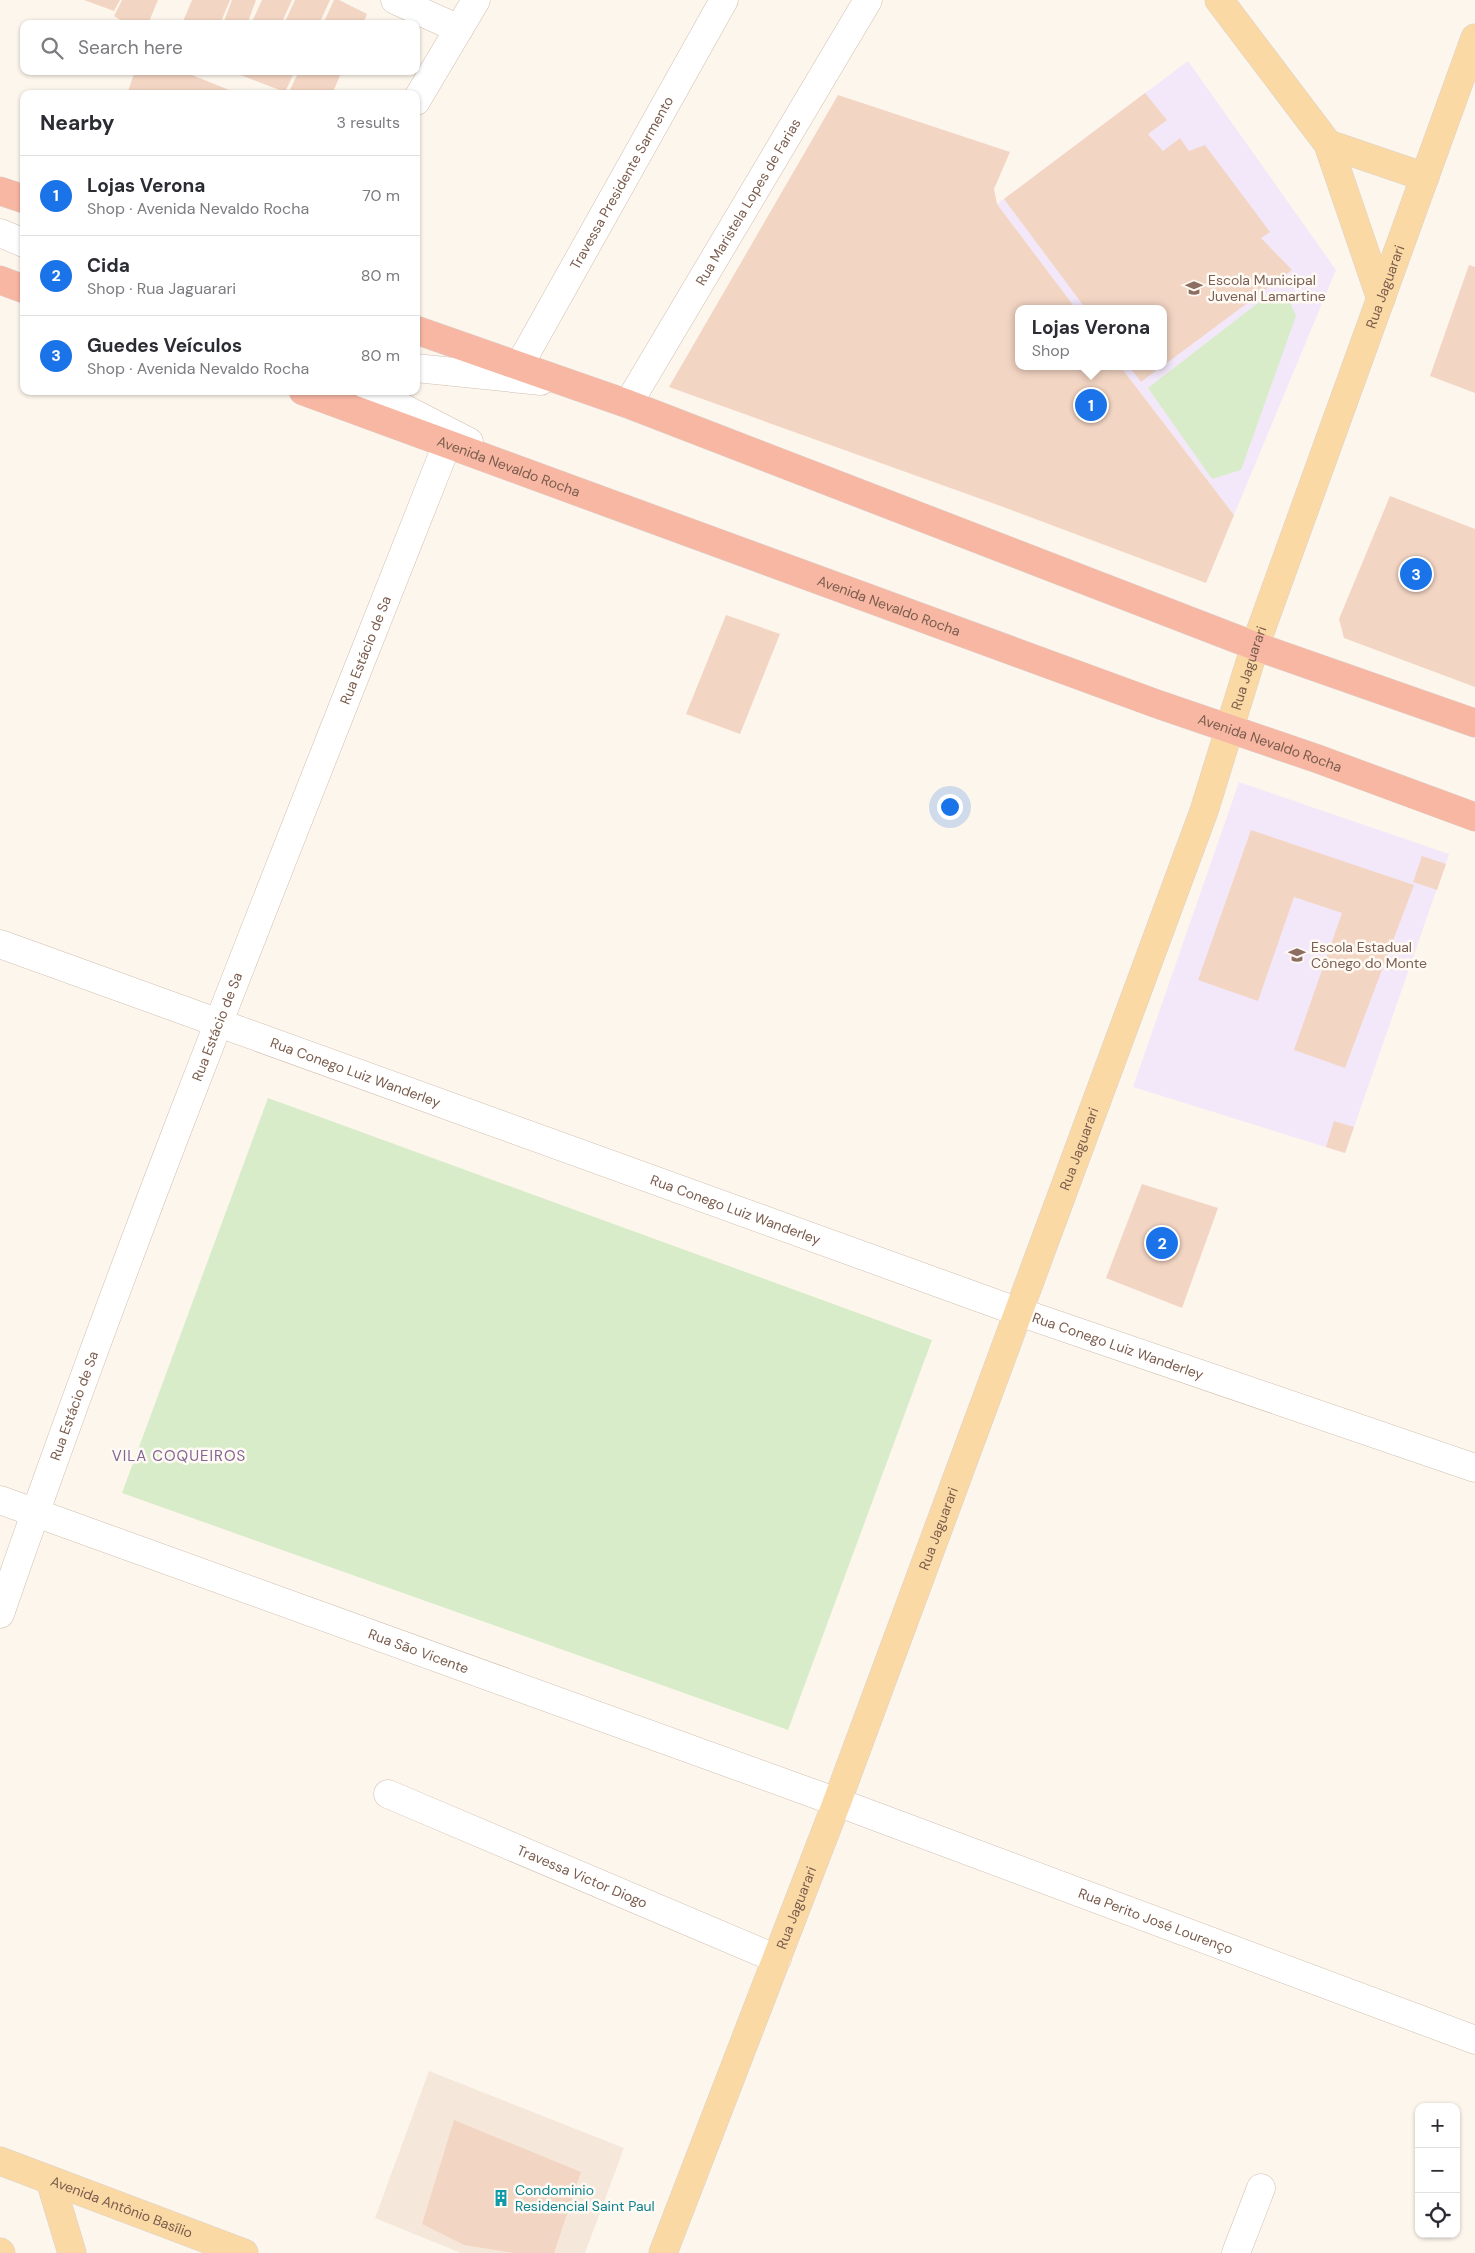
<!DOCTYPE html>
<html lang="en">
<head>
<meta charset="utf-8">
<style>
	body { margin:0; font-family:"DM Sans",sans-serif; background:#f2f2f3; color:#2b2b33 }
	.controls { position:absolute; right:15px; bottom:15px; display:grid; overflow:hidden; border-radius:10px; box-shadow:0 1px 4px #0004 }
	.controls button { width:45px; height:45px; display:grid; place-items:center; padding:0; border:0; border-bottom:1px solid #e1e1e2; background:#fff; color:#2b2b33; font:25px sans-serif }
	.you { position:absolute; left:949px; top:806px; width:18px; height:18px; margin:-12px; border:4px solid #fff; border-radius:50%; background:#1a73e8; box-shadow:0 0 0 8px #1a73e833 }
	.badge { display:grid; place-items:center; width:32px; height:32px; border-radius:50%; background:#1a73e8; color:#fff; font-size:16px; font-weight:700 }
	.pin { position:absolute; translate:-50% -50%; border:2px solid #fff; box-shadow:0 1px 5px #0006 }
	.popup { position:absolute; left:1015px; top:305px; width:152px; height:65px; box-sizing:border-box; display:grid; place-content:center; border-radius:10px; background:#fff; filter:drop-shadow(0 1px 4px #0005); font-size:16px; white-space:nowrap; color:#7c7c81 }
	.popup b { font-size:19px; color:#2b2b33 }
	.popup::after { content:''; position:absolute; left:50%; top:100%; margin-left:-10px; border:10px solid transparent; border-top-color:#fff }
	.list { margin:0; padding:0; list-style:none }
	h2 { display:flex; justify-content:space-between; align-items:center; height:65px; margin:0; padding:0 20px; font-size:21px }
	h2 small { font-size:16px; font-weight:400; color:#7c7c81 }
	.list li { display:grid; grid-template-columns:32px 1fr auto; gap:15px; align-items:center; box-sizing:border-box; height:80px; padding:0 20px; border-top:1px solid #e1e1e2 }
	.list b { display:block; font-size:19px; white-space:nowrap }
	.list p { margin:0; font-size:16px; white-space:nowrap; color:#7c7c81 }
	.list em { font-size:16px; font-style:normal; color:#7c7c81 }
	.icon { flex:none; width:28px; height:28px; fill:none; stroke:currentColor; stroke-width:2; stroke-linecap:round; stroke-linejoin:round }
	.map { position:relative; flex:none; width:1475px; height:2253px; overflow:hidden }
	.search { position:absolute; background:#fff; box-shadow:0 1px 4px #0004; left:20px; top:20px; width:400px; height:55px; display:flex; align-items:center; gap:12px; box-sizing:border-box; padding:0 18px; border-radius:10px; color:#7c7c81; font-size:19px }
	.panel { position:absolute; background:#fff; box-shadow:0 1px 4px #0004; left:20px; top:90px; width:400px; height:305px; border-radius:10px }
	.map>svg:first-child { display:block }
	.residential { fill:#f5e8da }
	.education { fill:#f3e8fa }
	.green { fill:#d8ecc9 }
	.building { fill:#f3d5c3 }
	.lines { fill:none; stroke-linecap:round; stroke-linejoin:round }
	.minor-casing { stroke:#d1beb0; stroke-width:29 }
	.major-casing { stroke:#dad1cd; stroke-width:29 }
	.highway-casing { stroke:#dad1cd; stroke-width:29 }
	.minor { stroke:#fff; stroke-width:28 }
	.major { stroke:#fbd9a5; stroke-width:28 }
	.highway { stroke:#f7b7a3; stroke-width:28 }
	.labels { text-anchor:middle; stroke-width:5; stroke-linejoin:round; paint-order:stroke }
	.street-label { font-size:14px; fill:#7a5c4d; stroke:#fffaf3 }
	.education-label { font-size:14px; fill:#785e54; stroke:#fffaf3; text-anchor:start }
	.culture-label { font-size:14px; fill:#0d838f; stroke:#fffaf3; text-anchor:start }
	.neighbourhood-label { font-size:15px; letter-spacing:1px; fill:#846695; stroke:#fffaf3 }
</style>
</head>
<body>
<div class="map">
<svg width="1475" height="2253" viewBox="0 0 1475 2253">
	<rect width="100%" height="100%" fill="#fdf6ec"/>
	<polygon class="residential" points="429,2071 624,2148 585,2253 461,2253 375,2218"/>
	<g class="education">
		<polygon points="1188,61 1336,270 1234,515 1120,366 1164,366 1164,309 1076,309 997,204"/>
		<polygon points="1239,782 1449,854 1345,1153 1133,1087"/>
	</g>
	<g class="green">
		<polygon points="1276,294 1290,302 1296,316 1241,470 1212,479 1148,388 1267,296"/>
		<polygon points="268,1098 932,1340 788,1730 122,1493"/>
	</g>
	<g class="building">
		<polygon points="84,0 120,0 114,11"/>
		<polygon points="122,0 158,0 148,24 127,24 114,16"/>
		<polygon points="192,0 230,0 220,24 182,24"/>
		<polygon points="232,0 256,0 247,24 223,24"/>
		<polygon points="262,0 292,0 281,24 251,24"/>
		<polygon points="295,0 330,0 319,24 284,24"/>
		<polygon points="334,0 339,0 367,14 363,24 323,24"/>
		<polygon points="135,71 182,71 239,94 127,94"/>
		<polygon points="230,71 295,71 285,92"/>
		<polygon points="299,71 342,71 332,94 288,94"/>
		<polygon points="1145,93 1167,120 1148,134 1163,151 1180,138 1189,151 1205,145 1270,232 1261,238 1292,270 1164,365 1164,309 1086,309 1004,199"/>
		<polygon points="838,95 1010,152 994,189 997,204 1076,309 1018,309 1018,366 1120,366 1234,515 1206,583 995,504 669,387"/>
		<polygon points="1469,265 1475,267 1475,393 1430,376"/>
		<polygon points="1129,366 1162,366 1141,382"/>
		<polygon points="1390,496 1475,529 1475,687 1344,638 1339,619"/>
		<polygon points="726,615 780,634 740,734 686,714"/>
		<polygon points="1251,830 1414,885 1345,1068 1294,1050 1342,913 1294,897 1258,1001 1198,980"/>
		<polygon points="1422,856 1446,864 1437,890 1413,882"/>
		<polygon points="1334,1121 1354,1127 1345,1153 1326,1147"/>
		<polygon points="1142,1184 1218,1208 1182,1308 1106,1278"/>
		<polygon points="454,2120 581,2172 554,2253 515,2253 464,2245 422,2224"/>
	</g>
	<g class="lines">
		<g class="minor-casing">
			<g id="minor">
				<polyline points="395,0 459,29"/>
				<polyline points="416,101 476,0"/>
				<polyline points="0,233 24,243"/>
				<path id="s1" d="M 519,366 L 724,0"/>
				<polyline points="416,368 541,381"/>
				<polyline points="370,391 469,442"/>
				<path id="s2" d="M 628,404 L 868,0"/>
				<path id="s3" d="M 0,944 L 1019,1312 L 1475,1468"/>
				<path id="s4" d="M 0,1500 L 837,1802 L 1475,2040"/>
				<path id="s5" d="M 0,1614 C 136,1219 294,832 447,444"/>
				<path id="s6" d="M 388,1794 L 777,1959"/>
				<polyline points="1236,2253 1261,2188"/>
			</g>
		</g>
		<g class="major-casing">
			<g id="major">
				<polyline points="1219,0 1328,144 1381,299"/>
				<polyline points="1328,144 1425,177"/>
				<path id="s7" d="M 0,2161 L 244,2253"/>
				<polyline points="50,2180 72,2253"/>
				<polyline points="0,2252 1,2253"/>
				<path id="s8" d="M 663,2253 L 837,1802 L 1204,811 L 1255,646 L 1475,38"/>
			</g>
		</g>
		<g class="highway-casing">
			<g id="highway">
				<polyline points="0,191 24,199"/>
				<polyline points="0,280 24,289"/>
				<polyline points="416,330 628,404 1255,646 1475,723"/>
				<path id="s9" d="M 303,391 L 1157,704 L 1318,759 L 1475,817"/>
			</g>
		</g>
		<use href="#minor" class="minor"/>
		<use href="#major" class="major"/>
		<use href="#highway" class="highway"/>
	</g>
	<defs>
		<g id="school-bare" transform="scale(1.35)"><path d="M0-5L7-2L0 1L-7-2ZM-4 1L0 2.5L4 1V4Q0 6-4 4Z" fill="#8d6e63" stroke="#fffaf3" stroke-width="2.5" paint-order="stroke"/></g>
		<g id="building-bare" transform="scale(1.35)"><path d="M-4-6H4V6H1V3H-1V6H-4ZM-2.5-4.3h1.7v1.8h-1.7ZM.8-4.3h1.7v1.8H.8ZM-2.5-1h1.7V.8h-1.7ZM.8-1h1.7V.8H.8Z" fill="#0f9aa8" stroke="#fffaf3" stroke-width="2.5" paint-order="stroke"/></g>
	</defs>
	<g fill-rule="evenodd">
		<use href="#school-bare" x="1194" y="288"/>
		<use href="#school-bare" x="1297" y="955"/>
		<use href="#building-bare" x="501" y="2198"/>
	</g>
	<g class="labels">
		<g class="street-label">
			<text dy="5" stroke="none"><textPath href="#s1" startOffset="210">Travessa Presidente Sarmento</textPath></text>
			<text dy="5" stroke="none"><textPath href="#s2" startOffset="235">Rua Maristela Lopes de Farias</textPath></text>
			<text dy="5" stroke="none"><textPath href="#s8" startOffset="2095">Rua Jaguarari</textPath></text>
			<text dy="5" stroke="none"><textPath href="#s9" startOffset="219">Avenida Nevaldo Rocha</textPath></text>
			<text dy="5" stroke="none"><textPath href="#s9" startOffset="624">Avenida Nevaldo Rocha</textPath></text>
			<text dy="5" stroke="none"><textPath href="#s5" startOffset="1031">Rua Estácio de Sa</textPath></text>
			<text dy="5" stroke="none"><textPath href="#s8" startOffset="1690">Rua Jaguarari</textPath></text>
			<text dy="5" stroke="none"><textPath href="#s9" startOffset="1029">Avenida Nevaldo Rocha</textPath></text>
			<text dy="5" stroke="none"><textPath href="#s5" startOffset="626">Rua Estácio de Sa</textPath></text>
			<text dy="5" stroke="none"><textPath href="#s3" startOffset="378">Rua Conego Luiz Wanderley</textPath></text>
			<text dy="5" stroke="none"><textPath href="#s8" startOffset="1180">Rua Jaguarari</textPath></text>
			<text dy="5" stroke="none"><textPath href="#s3" startOffset="782">Rua Conego Luiz Wanderley</textPath></text>
			<text dy="5" stroke="none"><textPath href="#s3" startOffset="1188">Rua Conego Luiz Wanderley</textPath></text>
			<text dy="5" stroke="none"><textPath href="#s5" startOffset="221">Rua Estácio de Sa</textPath></text>
			<text dy="5" stroke="none"><textPath href="#s8" startOffset="775">Rua Jaguarari</textPath></text>
			<text dy="5" stroke="none"><textPath href="#s4" startOffset="445">Rua São Vicente</textPath></text>
			<text dy="5" stroke="none"><textPath href="#s6" startOffset="211">Travessa Victor Diogo</textPath></text>
			<text dy="5" stroke="none"><textPath href="#s8" startOffset="370">Rua Jaguarari</textPath></text>
			<text dy="5" stroke="none"><textPath href="#s4" startOffset="1230">Rua Perito José Lourenço</textPath></text>
			<text dy="5" stroke="none"><textPath href="#s7" startOffset="130">Avenida Antônio Basílio</textPath></text>
		</g>
		<g class="education-label">
			<text x="1208" y="285">Escola Municipal<tspan x="1208" dy="16">Juvenal Lamartine</tspan></text>
			<text x="1311" y="952">Escola Estadual<tspan x="1311" dy="16">Cônego do Monte</tspan></text>
		</g>
		<g class="culture-label">
			<text x="515" y="2195">Condominio<tspan x="515" dy="16">Residencial Saint Paul</tspan></text>
		</g>
		<g class="neighbourhood-label">
			<text x="179" y="1461">VILA COQUEIROS</text>
		</g>
	</g>
</svg>
<div class="controls">
<button>+</button>
<button>−</button>
<button><svg class="icon" aria-label="locate" viewBox="0 0 24 24"><circle cx="12" cy="12" r="6"/><path d="M12 2v4M12 18v4M2 12h4M18 12h4"/></svg></button>
</div>
<div class="you"></div>
<div class="pin badge" style="left:1091px;top:405px">1</div>
<div class="popup"><b>Lojas Verona</b>Shop</div>
<div class="pin badge" style="left:1162px;top:1243px">2</div>
<div class="pin badge" style="left:1416px;top:574px">3</div>
<div class="search"><svg class="icon" aria-label="search" viewBox="0 0 24 24"><circle cx="10" cy="10" r="6"/><path d="M15 15l6 6"/></svg>Search here</div>
<section class="panel">
<h2>Nearby<small>3 results</small></h2>
<ul class="list">
<li><span class="badge">1</span><div><b>Lojas Verona</b><p>Shop · Avenida Nevaldo Rocha</p></div><em>70 m</em></li>
<li><span class="badge">2</span><div><b>Cida</b><p>Shop · Rua Jaguarari</p></div><em>80 m</em></li>
<li><span class="badge">3</span><div><b>Guedes Veículos</b><p>Shop · Avenida Nevaldo Rocha</p></div><em>80 m</em></li>
</ul>
</section>
</div>
</body>
</html>
